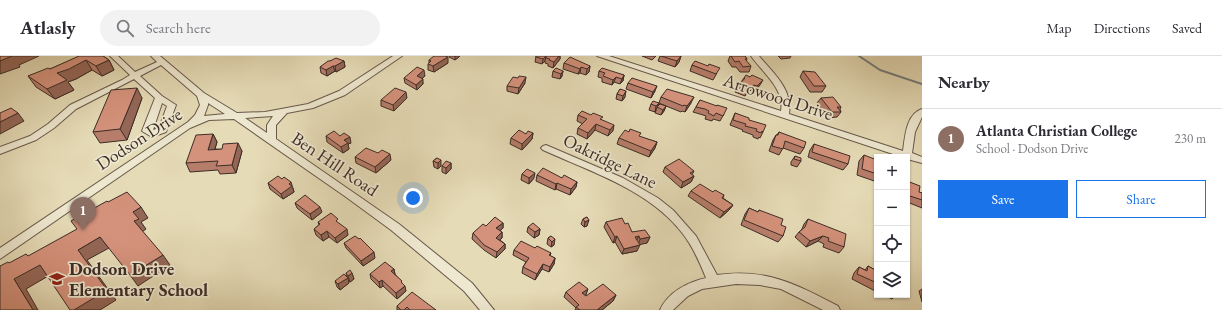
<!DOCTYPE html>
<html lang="en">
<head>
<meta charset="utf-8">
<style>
	body { margin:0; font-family:"EB Garamond",serif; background:#f2f2f3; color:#2b2b33 }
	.controls { position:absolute; right:12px; bottom:12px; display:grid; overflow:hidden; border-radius:0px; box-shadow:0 1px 3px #0004 }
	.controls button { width:36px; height:36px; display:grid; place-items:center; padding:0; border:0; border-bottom:1px solid #e1e1e2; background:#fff; color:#2b2b33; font:20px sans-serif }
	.you { position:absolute; left:413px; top:142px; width:14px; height:14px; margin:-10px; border:3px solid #fff; border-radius:50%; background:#1a73e8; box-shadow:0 0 0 6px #1a73e833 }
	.badge { display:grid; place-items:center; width:26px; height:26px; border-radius:50%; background:#1a73e8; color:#fff; font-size:13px; font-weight:700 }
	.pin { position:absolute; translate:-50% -33px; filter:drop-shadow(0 1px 2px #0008) }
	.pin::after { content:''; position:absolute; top:21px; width:14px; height:12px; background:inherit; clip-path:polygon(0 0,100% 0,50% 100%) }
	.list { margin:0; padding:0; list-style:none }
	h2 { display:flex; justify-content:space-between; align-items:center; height:52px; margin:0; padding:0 16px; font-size:17px }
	h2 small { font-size:13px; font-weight:400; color:#7c7c81 }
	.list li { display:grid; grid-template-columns:26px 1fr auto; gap:12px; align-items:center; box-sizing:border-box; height:60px; padding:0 16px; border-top:1px solid #e1e1e2 }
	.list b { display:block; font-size:15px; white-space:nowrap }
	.list p { margin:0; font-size:13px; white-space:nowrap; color:#7c7c81 }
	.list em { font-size:13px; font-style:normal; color:#7c7c81 }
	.actions { display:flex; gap:8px; padding:12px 16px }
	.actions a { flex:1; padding:9px 0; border:1px solid #1a73e8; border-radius:0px; text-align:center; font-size:14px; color:#1a73e8 }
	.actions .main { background:#1a73e8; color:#fff }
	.icon { flex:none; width:22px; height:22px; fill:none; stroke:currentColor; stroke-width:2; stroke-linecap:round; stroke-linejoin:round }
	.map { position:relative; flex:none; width:922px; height:254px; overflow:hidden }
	header { display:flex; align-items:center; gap:24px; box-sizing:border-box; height:56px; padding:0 20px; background:#fff; border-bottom:1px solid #e1e1e2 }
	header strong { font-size:19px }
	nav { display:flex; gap:22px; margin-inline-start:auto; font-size:14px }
	.search { width:280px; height:36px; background:#f2f2f3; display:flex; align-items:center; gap:10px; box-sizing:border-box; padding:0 14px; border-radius:22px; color:#7c7c81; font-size:15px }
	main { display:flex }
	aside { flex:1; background:#fff }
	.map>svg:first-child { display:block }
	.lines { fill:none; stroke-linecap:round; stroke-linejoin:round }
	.stream { stroke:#75807f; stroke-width:2 }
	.minor-casing { stroke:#67584b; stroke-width:2 }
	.minor { fill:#eee8d0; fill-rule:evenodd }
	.wall { fill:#b67d6a; stroke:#3d2d27 }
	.shaded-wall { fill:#946656; stroke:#3d2d27 }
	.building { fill:#d4917b; stroke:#3d2d27 }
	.labels { text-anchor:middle; stroke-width:3.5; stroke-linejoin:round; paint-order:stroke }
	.street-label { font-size:18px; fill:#3d2d27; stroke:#eee8d0 }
	.poi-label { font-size:18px; font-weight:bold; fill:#3d2d27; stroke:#eee8d0; text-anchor:start }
</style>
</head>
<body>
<header>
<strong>Atlasly</strong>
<div class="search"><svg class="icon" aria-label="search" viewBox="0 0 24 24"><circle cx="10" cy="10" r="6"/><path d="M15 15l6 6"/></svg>Search here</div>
<nav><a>Map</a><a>Directions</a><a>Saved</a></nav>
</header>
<main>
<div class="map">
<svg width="922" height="254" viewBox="0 0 922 254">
	<rect width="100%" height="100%" fill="#e5dbb6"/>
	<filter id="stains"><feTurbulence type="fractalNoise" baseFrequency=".005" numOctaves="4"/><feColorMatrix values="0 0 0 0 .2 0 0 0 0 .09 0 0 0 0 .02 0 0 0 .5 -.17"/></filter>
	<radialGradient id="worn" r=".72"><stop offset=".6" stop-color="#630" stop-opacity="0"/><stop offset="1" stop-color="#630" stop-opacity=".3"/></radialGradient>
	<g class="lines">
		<polyline class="stream" points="859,0 880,14 922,28"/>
		<g class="minor-casing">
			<g id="minor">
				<path d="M 110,0 L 118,0 L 135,16 L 157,6 L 151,0 L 160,0 L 204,37 L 237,57 L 265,56 L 308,48 L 339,35 L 393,0 L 402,0 L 345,39 L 313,52 L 287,57 L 276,69 L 276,83 L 399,168 L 472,227 L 494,254 L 480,254 L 464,235 L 391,174 L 346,141 L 234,63 L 209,64 L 190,72 L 0,203 L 0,192 L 188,66 L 195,59 L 200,49 L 197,40 L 161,9 L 140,20 L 162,40 L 176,49 L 166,76 L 152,81 L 142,75 L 155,42 L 134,23 L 76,53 L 54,72 L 36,84 L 0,98 L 0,91 L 30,80 L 48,68 L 70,49 L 122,24 L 130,19 ZM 162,47 L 167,50 L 159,72 L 153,74 ZM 208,47 L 225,58 L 204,60 L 208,49 ZM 273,60 L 267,69 L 267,77 L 245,62 Z"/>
				<path d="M 597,0 L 609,0 L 781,55 C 785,33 763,17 751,0 L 759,0 C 773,17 793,33 789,58 L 903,95 C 905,81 906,58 922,53 L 922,61 L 915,76 L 912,97 L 922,101 L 922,107 L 907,103 L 907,101 L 902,101 Z"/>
				<path d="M 546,89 L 623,122 L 658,142 L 673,154 L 696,180 L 717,219 C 766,212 796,228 838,250 L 840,254 L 823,254 L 781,233 L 760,229 L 736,228 L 702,233 L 688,240 L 673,254 L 660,254 C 668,236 688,226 706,222 C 700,207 693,191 683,178 C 650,134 591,116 543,94 L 541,92 L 543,90 Z"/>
			</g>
		</g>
		<use href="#minor" class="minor"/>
	</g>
	<g class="wall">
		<polygon points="78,0 103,0 109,4 114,14 102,20 92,14 76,23 68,26 74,34 55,43 36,31 28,20 50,13 78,1"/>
		<polygon points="449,0 460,0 455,4 449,1"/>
		<polygon points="536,0 560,0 560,3 553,12 548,10 548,8 545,7 545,5 542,8 535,6"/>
		<polygon points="642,0 656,0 652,4"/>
		<polygon points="660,0 681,0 679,6 675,11 658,5"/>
		<polygon points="730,0 745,0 747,3 746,5 751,10 749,16 740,16 736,11 732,11 728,5"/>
		<polygon points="778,0 791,0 790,2 781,3"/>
		<polygon points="429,4 448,7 434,16 428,14 428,8 429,7"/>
		<polygon points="330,5 344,5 345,11 336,16 335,15 327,20 321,17 320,11"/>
		<polygon points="564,7 590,10 589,16 586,19 580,17 578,18 563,13"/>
		<polygon points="692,9 717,17 713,24 690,15"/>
		<polygon points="553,15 563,15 562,20 560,23 552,21"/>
		<polygon points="599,15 624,19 623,25 620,28 614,26 612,29 602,26 602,22 598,21"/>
		<polygon points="803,15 826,30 822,36 810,36 800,21"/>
		<polygon points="425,20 422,22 423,28 417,34 405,27 404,22"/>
		<polygon points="750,21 760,29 754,36 751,34 745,40 735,36 738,30 744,22"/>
		<polygon points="525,27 518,38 507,35 507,30"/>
		<polygon points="628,27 655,35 651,42 626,33"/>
		<polygon points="620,33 625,41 622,45 616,43 617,38"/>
		<polygon points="661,41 691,47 685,56 682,55 681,56 666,50 664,55 661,59 655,57 656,54 655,56 649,54 651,48 659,47 658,51 666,50 659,47"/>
		<polygon points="142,42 127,84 100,87 93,76"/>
		<polygon points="407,42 394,55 381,50 381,44"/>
		<polygon points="821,42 841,51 840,53 841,56 837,61 828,62 817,47"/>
		<polygon points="700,44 724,58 720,65 713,63 712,65 705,63 706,60 703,59 693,56 696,51"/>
		<polygon points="735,57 749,64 763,76 760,82 759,81 758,83 753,81 753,79 742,75 743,74 730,69"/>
		<polygon points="578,59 602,64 613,75 608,80 595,74 587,83 577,78 578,72 583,68 577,65"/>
		<polygon points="779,76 804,92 800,98 783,92 779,99 769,95 773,84 776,79 777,79"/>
		<polygon points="533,77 532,83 522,94 510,88 511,82 526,78"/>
		<polygon points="213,78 217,86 215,93 242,95 236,117 220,118 218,114 190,116 186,107"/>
		<polygon points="326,80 351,87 348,88 349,93 343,97 327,86"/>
		<polygon points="640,81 657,86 655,92 649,101 617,88 619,82"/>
		<polygon points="814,88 848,108 843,114 808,101 810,94"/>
		<polygon points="864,99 877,111 877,126 857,119 859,105"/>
		<polygon points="795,100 801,105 797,111 791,109 791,106"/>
		<polygon points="355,101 391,104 376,117 356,107"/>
		<polygon points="437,102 441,110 438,113 434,111 433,105"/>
		<polygon points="451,107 451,113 446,118 442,116 442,110"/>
		<polygon points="665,111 694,115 692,119 694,120 691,126 681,132 663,116"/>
		<polygon points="522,118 534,122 529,128 521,124"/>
		<polygon points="537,119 562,122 577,126 576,131 570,139 556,133 555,134 536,125"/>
		<polygon points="907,125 919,136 922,137 922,152 907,146"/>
		<polygon points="268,127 293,132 294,136 283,143 270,133"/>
		<polygon points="691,135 713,136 724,139 723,142 733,149 729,154 720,162 688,140"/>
		<polygon points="295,147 322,156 312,164 297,152"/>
		<polygon points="749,152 758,156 759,154 781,169 783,180 778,186 741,169 745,158"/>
		<polygon points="587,161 587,170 584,171 581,168 583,163"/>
		<polygon points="808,163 844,191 839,197 823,191 824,188 818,185 806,191 795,181 799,176 802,173 804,168"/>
		<polygon points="318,166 340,168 348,179 337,187 329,181 323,185 316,179 314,173 319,169"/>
		<polygon points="606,166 625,168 632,176 650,181 647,187 639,188 637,195 622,198 615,186 613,187 604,171"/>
		<polygon points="503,167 503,172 500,175 502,176 502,182 500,184 505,188 505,193 496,202 484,194 472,183 473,177 486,170"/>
		<polygon points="528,171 540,173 539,179 534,182 527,176"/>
		<polygon points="551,180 554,189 551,191 547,188 548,182"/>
		<polygon points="344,187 375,202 363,210 346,192"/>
		<polygon points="535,192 551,197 550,200 555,202 554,208 549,216 542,213 535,224 522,217 523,211 526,206 513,199 514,194"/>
		<polygon points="868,210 877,215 877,236 852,223 854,217 859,211 865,214"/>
		<polygon points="394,213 395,218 402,227 406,235 397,243 383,230 380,232 371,223 370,218"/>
		<polygon points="346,217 352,217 354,223 350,226 348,224 349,227 340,234 337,231 335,225 347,221"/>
		<polygon points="922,233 922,246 919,235"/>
		<polygon points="566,236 586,239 585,239 586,240 616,239 613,245 602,254 575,254 576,252 564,241"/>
		<polygon points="884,239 896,239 892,243"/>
		<polygon points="397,250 436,254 397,254"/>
	</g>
	<g class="shaded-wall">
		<polygon points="11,0 39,0 19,9 20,11 0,18 0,5"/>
		<polygon points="455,0 460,0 455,4"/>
		<polygon points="546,0 545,5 542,8 543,3"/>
		<polygon points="559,0 560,0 560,3 553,12 554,6"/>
		<polygon points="681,0 679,6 675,11 677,5"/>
		<polygon points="448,1 448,7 434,16 433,10"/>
		<polygon points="86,4 92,14 76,23 68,26 74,34 55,43 47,33 57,17"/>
		<polygon points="109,4 114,14 102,20 96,10"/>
		<polygon points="344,5 345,11 336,16 335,10"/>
		<polygon points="333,10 335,15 327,20 326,14"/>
		<polygon points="590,10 589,16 586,19 587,13"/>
		<polygon points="581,11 580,17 578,18 580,13"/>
		<polygon points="424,14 425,20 418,26 417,20"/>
		<polygon points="563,15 562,20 560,23 561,18"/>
		<polygon points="624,19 623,25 620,28 622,23"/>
		<polygon points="526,21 525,27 518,38 519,32"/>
		<polygon points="616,21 614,26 612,29 613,24"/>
		<polygon points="423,23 423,28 417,34 416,29"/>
		<polygon points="763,24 760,29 754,36 757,30"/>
		<polygon points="754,29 751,34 745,40 748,34"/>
		<polygon points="657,30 655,35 651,42 653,36"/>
		<polygon points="137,32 142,42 127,84 120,73"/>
		<polygon points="626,35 625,41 622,45 623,40"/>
		<polygon points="406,36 407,42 394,55 393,49"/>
		<polygon points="694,41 691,47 685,56 687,50"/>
		<polygon points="659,47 656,54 655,56 656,50"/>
		<polygon points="666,50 664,55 661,59 663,54"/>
		<polygon points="18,57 24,65 0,78 0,66"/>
		<polygon points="596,68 595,74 587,83 588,77"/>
		<polygon points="614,69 613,75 608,80 610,74"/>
		<polygon points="533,77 532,83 522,94 522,88"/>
		<polygon points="213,78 217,86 212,102 208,94"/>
		<polygon points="350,81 351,87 348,88 349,93 343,97 341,91 344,84"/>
		<polygon points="657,86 655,92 649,101 651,95"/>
		<polygon points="238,87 242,95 236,117 232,109"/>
		<polygon points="390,98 391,104 376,117 375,111"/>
		<polygon points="441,104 441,110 438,113 438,107"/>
		<polygon points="451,107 451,113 446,118 446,112"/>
		<polygon points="535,117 534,122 529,128 529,122"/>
		<polygon points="694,120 691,126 681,132 683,126"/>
		<polygon points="291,126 294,136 283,143 281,138 289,128"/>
		<polygon points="577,126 576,131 570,139 571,133"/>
		<polygon points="557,127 556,133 555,134 556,128"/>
		<polygon points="733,149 729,154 720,162 724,156"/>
		<polygon points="141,151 148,162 141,166 146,173 142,176 134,165 133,156"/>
		<polygon points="320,151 322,156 312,164 310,158"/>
		<polygon points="589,164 587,170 584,171 585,166"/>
		<polygon points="503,167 503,172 496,178 496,172"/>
		<polygon points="347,173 348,179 337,187 335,182"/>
		<polygon points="540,173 539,179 534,182 535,176"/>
		<polygon points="327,175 329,181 323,185 321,179"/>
		<polygon points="502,176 502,182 496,187 496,182"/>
		<polygon points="617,180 615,186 613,187 615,181"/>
		<polygon points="639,180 636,186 635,181"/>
		<polygon points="823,180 818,185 806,191 810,185"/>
		<polygon points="100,181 109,192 87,204 116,244 100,254 74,254 78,194"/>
		<polygon points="650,181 647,187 638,189 640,183"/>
		<polygon points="555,183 554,189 551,191 552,186"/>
		<polygon points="505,188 505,193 496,202 497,196"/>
		<polygon points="640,189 637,195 622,198 624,193"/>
		<polygon points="374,196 375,202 363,210 361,205"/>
		<polygon points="26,198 37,208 40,209 50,219 26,233 38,254 33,254 14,223 28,200"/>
		<polygon points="163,199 170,209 138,230 130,219"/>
		<polygon points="555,202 554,208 549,216 550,211"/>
		<polygon points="543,208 542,213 535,224 537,218"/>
		<polygon points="394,213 395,219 391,215"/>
		<polygon points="352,217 354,223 350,226 348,220"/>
		<polygon points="348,222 349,227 340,234 338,228"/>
		<polygon points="382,224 383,230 380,232 379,226"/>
		<polygon points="405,230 406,235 397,243 396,237"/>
		<polygon points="588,233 586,239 581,243 582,237"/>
		<polygon points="616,239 613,245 602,254 597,254"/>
	</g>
	<g class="building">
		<polygon points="0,0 12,0 0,5"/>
		<polygon points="79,0 103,0 109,4 96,10 86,4 69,13 57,17 67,24 47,33 28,20 48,12 50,13"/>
		<polygon points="434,0 445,0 448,1 433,10 428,8 431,5 429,4"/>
		<polygon points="536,0 546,0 543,3 536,1"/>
		<polygon points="546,0 559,0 554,6 549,4 550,3 546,2"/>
		<polygon points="661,0 681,0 677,5"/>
		<polygon points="731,0 745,0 747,3 745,3 751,10 743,11 739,5 735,6"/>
		<polygon points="570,1 590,10 587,13 581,11 580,13 564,7"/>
		<polygon points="336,2 344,5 335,10 333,10 326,14 320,11 328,5 330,5"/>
		<polygon points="695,5 708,10 709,8 720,12 716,18 692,9"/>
		<polygon points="417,11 424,14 417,20 423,23 416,29 404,22"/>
		<polygon points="556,12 563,15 561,18 553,15"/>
		<polygon points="602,12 624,19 622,23 616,21 613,24 603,20 605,17 599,15"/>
		<polygon points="803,15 815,16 826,30 814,30"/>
		<polygon points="746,19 750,21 752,19 763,24 757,30 754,29 748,34 738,30 745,22 744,22"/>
		<polygon points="519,20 526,21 519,32 507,30 513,21 518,22"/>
		<polygon points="632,22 657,30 653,36 628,27"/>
		<polygon points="137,32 120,73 93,76 111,34"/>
		<polygon points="395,32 406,36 393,49 381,44"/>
		<polygon points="620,33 626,35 623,40 617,38"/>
		<polygon points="667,33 694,41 687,50 684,49 683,50 661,41"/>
		<polygon points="833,41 841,51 837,51 841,56 832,56 821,42"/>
		<polygon points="700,44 717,50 717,49 727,52 723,60 716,57 714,60 708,57 709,55 705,53 696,51"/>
		<polygon points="653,45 659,47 656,50 651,48"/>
		<polygon points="660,48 666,50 663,54 657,51"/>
		<polygon points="11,52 18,57 0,66 0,57"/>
		<polygon points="582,55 591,59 593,57 603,61 600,63 614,69 610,74 596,68 588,77 578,72 587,63 578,59"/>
		<polygon points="735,57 749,62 749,64 766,69 763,76 762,75 761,77 756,75 757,73 745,70 746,68 733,64"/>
		<polygon points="630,73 641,77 639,80 657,86 651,95 619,82 625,74 629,76"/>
		<polygon points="519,74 526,78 528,75 533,77 522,88 511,82"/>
		<polygon points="334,75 340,80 344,77 350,81 344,84 348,87 341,91 326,80"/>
		<polygon points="779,76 806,86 804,92 785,85 783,93 772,90 776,79 778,79"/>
		<polygon points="213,78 208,94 222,93 223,88 238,87 232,109 216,110 218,105 186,107 196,79"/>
		<polygon points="814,88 850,100 848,108 812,96"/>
		<polygon points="366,92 378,97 382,94 390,98 375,111 355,101"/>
		<polygon points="864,99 877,104 876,110 877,111 877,118 862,113"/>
		<polygon points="795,100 801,102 801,105 794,103"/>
		<polygon points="437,102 441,104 438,107 433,105"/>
		<polygon points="679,103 694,115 690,117 694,120 683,126 665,111"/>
		<polygon points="446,105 451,107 446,112 442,110"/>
		<polygon points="543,112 562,122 564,119 577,126 571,133 557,127 556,128 537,119"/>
		<polygon points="527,113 535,117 529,122 522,118"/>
		<polygon points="278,120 282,123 284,121 291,126 289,128 292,130 281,138 268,127"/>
		<polygon points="907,125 920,130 919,136 922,137 922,144 907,139"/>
		<polygon points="700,128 713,136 715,134 724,139 722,142 733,149 724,156 691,135"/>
		<polygon points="127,136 141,151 133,156 139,163 134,165 163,199 130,219 100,181 78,194 107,234 74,254 70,254 40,209 14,223 33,254 0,254 0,210 8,206 9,207 26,198 28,200 77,173 71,165 107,145 108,146"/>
		<polygon points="305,139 320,151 310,158 295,147"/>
		<polygon points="749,152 758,156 759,154 783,163 781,169 786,171 783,180 744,164"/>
		<polygon points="331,157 338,163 336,165 347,173 335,182 327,175 321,179 314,173 320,168 318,166"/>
		<polygon points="495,161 503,167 496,172 502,176 496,182 505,188 497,196 484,189 473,177 483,168 486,170"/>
		<polygon points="587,161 589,164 585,166 583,163"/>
		<polygon points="622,162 625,168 628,167 632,176 645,174 650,181 640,183 639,180 635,181 640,189 624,193 617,180 615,181 606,166"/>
		<polygon points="808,163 846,178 844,191 828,185 829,182 823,180 810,185 799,176 805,171"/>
		<polygon points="533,167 540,173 535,176 528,171"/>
		<polygon points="355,180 359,183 360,182 374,196 361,205 344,187"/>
		<polygon points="551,180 555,183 552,186 548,182"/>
		<polygon points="521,185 535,192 537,190 551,197 549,199 555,202 550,211 543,208 537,218 523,211 529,202 514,194"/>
		<polygon points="385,206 394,213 391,215 402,225 401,226 405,230 396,237 382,224 379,226 370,218"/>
		<polygon points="868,210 877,215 877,227 857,218 859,211 867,215"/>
		<polygon points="350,214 352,217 348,220 346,217"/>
		<polygon points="344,218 348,222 338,228 335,225"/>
		<polygon points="579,226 588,233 582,237 586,240 603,228 616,239 597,254 580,254 576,251 579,249 566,236"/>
		<polygon points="412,236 436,254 410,254 407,251 404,254 401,254 397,250"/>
	</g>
	<defs>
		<g id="school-bare" transform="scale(1.2)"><path d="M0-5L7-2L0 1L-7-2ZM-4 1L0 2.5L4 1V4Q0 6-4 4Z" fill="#8f2418" stroke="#eee8d0" stroke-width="2.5" paint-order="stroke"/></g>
	</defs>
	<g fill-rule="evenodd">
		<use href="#school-bare" x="57" y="223"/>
	</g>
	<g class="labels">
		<g class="street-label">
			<text transform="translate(778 41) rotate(18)" y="6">Arrowood Drive</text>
			<text transform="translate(139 83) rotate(-33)" y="6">Dodson Drive</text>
			<text transform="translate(610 105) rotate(26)" y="6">Oakridge Lane</text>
			<text transform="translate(335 108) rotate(34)" y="6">Ben Hill Road</text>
		</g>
		<g class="poi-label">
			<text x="69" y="219">Dodson Drive<tspan x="69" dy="21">Elementary School</tspan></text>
		</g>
	</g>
	<rect width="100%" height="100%" filter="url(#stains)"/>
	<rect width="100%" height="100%" fill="url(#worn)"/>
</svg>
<div class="controls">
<button>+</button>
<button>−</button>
<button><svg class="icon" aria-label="locate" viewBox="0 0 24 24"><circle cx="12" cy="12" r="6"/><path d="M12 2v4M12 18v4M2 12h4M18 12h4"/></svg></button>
<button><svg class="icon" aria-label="layers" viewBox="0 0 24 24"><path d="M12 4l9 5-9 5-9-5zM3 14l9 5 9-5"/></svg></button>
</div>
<div class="you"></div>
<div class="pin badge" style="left:83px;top:174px;background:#8d6e63">1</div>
</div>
<aside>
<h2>Nearby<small></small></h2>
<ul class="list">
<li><span class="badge" style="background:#8d6e63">1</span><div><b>Atlanta Christian College</b><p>School · Dodson Drive</p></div><em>230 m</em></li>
</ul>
<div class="actions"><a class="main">Save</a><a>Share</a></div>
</aside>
</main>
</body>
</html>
